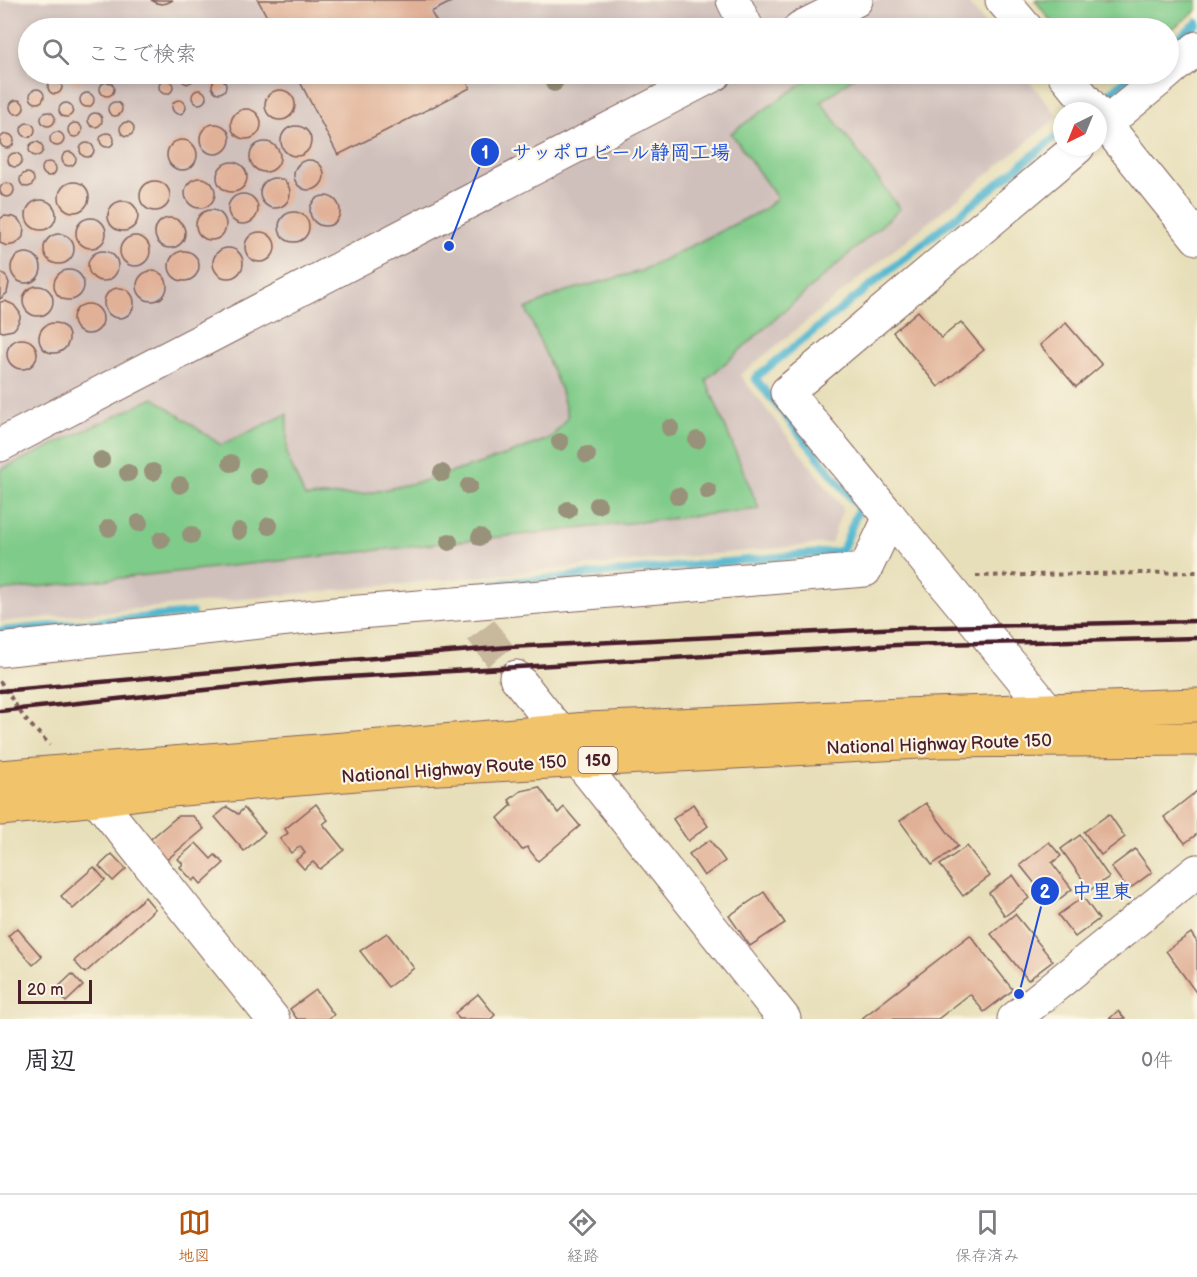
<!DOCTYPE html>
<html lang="ja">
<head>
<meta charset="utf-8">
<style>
	body { margin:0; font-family:"Balsamiq Sans","Klee One",sans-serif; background:#f2f2f3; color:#2b2b33 }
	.compass { position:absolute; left:1053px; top:102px; width:54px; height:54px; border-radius:50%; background:#fff; box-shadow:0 3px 9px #0003; rotate:223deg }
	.scale { position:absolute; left:18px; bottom:15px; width:74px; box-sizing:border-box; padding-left:6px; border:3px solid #4a1f2b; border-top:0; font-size:16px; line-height:21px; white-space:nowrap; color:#4a1f2b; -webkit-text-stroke:4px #fcf5e5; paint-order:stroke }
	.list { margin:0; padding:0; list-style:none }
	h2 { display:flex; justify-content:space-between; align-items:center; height:78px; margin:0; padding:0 24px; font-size:26px }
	h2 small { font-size:20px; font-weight:400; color:#7c7c81 }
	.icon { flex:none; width:33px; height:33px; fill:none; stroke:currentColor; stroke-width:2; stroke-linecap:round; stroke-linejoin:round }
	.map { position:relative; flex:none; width:1197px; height:1019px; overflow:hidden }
	.search { position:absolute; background:#fff; box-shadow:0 3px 9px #0003; left:18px; right:18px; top:18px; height:66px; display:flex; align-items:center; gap:15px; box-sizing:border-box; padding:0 21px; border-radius:33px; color:#7c7c81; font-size:22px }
	.sheet { height:174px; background:#fff }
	nav { display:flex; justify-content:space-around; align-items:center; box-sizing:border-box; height:84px; border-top:2px solid #e1e1e2; background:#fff; font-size:16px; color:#7c7c81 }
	nav a { display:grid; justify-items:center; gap:3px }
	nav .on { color:#b45309 }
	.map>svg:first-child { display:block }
	.industrial { fill:#d0c0bc }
	.green { fill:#7fcb89; stroke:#64755a; stroke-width:1.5 }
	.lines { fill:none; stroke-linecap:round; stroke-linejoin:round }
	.stream { stroke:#51b6d0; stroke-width:8 }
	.building { fill:#e1b197 }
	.minor-tunnel { stroke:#c8b99d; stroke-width:33; stroke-dasharray:33 16; stroke-linecap:butt }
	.minor-casing { stroke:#81625d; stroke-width:35 }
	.highway-casing { stroke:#81625d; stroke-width:35 }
	.path { stroke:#81625d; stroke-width:4; stroke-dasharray:4.5 4.5; stroke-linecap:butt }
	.minor { stroke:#fff; stroke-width:33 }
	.highway { stroke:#f1c36a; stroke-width:33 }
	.rail { stroke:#4a1f2b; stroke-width:4.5 }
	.tree { fill:#99927a }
	.labels { text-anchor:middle; stroke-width:4.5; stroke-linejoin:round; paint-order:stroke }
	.shield { fill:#fcf5e5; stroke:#7f5f63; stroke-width:1.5 }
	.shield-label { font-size:16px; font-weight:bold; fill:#4a1f2b }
	.street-label { font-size:18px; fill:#4a1f2b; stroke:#fcf5e5 }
	.leader { fill:none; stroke:#1d4ed8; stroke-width:2 }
	.callout-dot { fill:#1d4ed8; stroke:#fcf5e5; stroke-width:2 }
	.mark-label { font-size:18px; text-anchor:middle; font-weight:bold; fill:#fff }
	.callout-label { font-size:20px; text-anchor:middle; font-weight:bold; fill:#1d4ed8; stroke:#fcf5e5; stroke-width:4.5; stroke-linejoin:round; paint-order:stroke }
</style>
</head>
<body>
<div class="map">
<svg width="1197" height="1019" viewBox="0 0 1197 1019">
	<rect width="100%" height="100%" fill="#fcf5e5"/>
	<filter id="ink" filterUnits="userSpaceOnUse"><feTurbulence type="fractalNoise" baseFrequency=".0167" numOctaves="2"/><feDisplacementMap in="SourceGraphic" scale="12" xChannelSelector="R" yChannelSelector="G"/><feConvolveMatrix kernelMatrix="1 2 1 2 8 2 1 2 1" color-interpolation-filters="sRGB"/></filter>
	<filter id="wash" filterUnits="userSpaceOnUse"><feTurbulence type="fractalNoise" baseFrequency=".008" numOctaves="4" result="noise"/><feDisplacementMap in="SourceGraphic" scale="24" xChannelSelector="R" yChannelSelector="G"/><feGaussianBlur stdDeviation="1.35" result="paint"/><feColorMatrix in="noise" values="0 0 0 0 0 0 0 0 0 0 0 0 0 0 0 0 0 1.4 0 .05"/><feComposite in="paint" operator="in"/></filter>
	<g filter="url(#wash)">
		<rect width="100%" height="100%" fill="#e7dfb9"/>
		<polygon class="industrial" points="0,0 966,0 988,28 28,28 28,74 1024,74 1058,117 740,375 843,508 831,543 0,622"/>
		<g class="green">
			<polygon points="1035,0 1197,0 1197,10 1169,31 1168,28 1056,28"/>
			<polygon points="816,74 858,74 821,102 900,209 706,380 759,509 0,591 0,470 154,398 221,445 287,414 287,456 305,497 364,494 428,480 500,457 551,438 568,417 560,388 526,309 563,292 641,271 763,210 777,198 731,133"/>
		</g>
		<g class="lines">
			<g class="stream">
				<polyline points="1168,46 1197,23"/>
				<polyline points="1097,103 1133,74"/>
				<polyline points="470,586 842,551 859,508 755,378 1062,132"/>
				<polyline points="0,631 192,613"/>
			</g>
		</g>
		<g id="blocks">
			<g class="building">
				<polygon points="151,0 173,0 167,3 162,4 157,3"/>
				<polygon points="258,0 455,0 431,12 440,28 273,28"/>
				<circle cx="76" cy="78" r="6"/>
				<polygon points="182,74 193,74 194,77 193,81 187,84 183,82 180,79"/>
				<polygon points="296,74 463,74 470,88 338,155"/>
				<circle cx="219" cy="86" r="7"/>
				<circle cx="55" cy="87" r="7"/>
				<circle cx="166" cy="87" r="7"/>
				<circle cx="107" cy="89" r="7"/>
				<circle cx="37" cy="96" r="7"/>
				<circle cx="280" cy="105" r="15"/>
				<circle cx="199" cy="97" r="7"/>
				<circle cx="87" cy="100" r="7"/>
				<circle cx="17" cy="107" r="7"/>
				<circle cx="179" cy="107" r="7"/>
				<circle cx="115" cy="109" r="7"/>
				<circle cx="66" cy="110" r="7"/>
				<circle cx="246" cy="124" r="15"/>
				<circle cx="48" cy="119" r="7"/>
				<circle cx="95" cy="120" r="7"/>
				<circle cx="127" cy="129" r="7"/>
				<circle cx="75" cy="130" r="7"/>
				<circle cx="28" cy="130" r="7"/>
				<circle cx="215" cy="139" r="15"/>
				<circle cx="296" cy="141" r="15"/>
				<circle cx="57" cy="139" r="7"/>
				<circle cx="107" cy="140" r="7"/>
				<circle cx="7" cy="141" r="7"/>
				<circle cx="182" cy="155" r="15"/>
				<circle cx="265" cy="157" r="15"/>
				<circle cx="36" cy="149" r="7"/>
				<circle cx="87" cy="150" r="7"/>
				<circle cx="69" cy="159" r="7"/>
				<circle cx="15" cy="160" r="7"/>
				<circle cx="309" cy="175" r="15"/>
				<circle cx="232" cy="177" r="15"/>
				<circle cx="49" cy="169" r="7"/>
				<circle cx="27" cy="180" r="7"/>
				<circle cx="200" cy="193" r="15"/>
				<circle cx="275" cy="193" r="15"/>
				<circle cx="155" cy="196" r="15"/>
				<circle cx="74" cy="197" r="15"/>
				<circle cx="7" cy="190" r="7"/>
				<circle cx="243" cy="209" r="15"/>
				<circle cx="325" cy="211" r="15"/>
				<circle cx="41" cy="215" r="15"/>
				<circle cx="123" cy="216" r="15"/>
				<circle cx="211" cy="225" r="15"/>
				<circle cx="294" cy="227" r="15"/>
				<polygon points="4,216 14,217 18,219 24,227 23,237 16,244 7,246 0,243 0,219"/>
				<circle cx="91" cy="233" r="15"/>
				<circle cx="170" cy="233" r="15"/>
				<circle cx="260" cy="247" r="15"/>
				<circle cx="59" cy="249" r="15"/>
				<circle cx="135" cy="251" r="15"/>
				<circle cx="228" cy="263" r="15"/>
				<circle cx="184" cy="266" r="15"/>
				<circle cx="103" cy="266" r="15"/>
				<circle cx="26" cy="268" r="15"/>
				<circle cx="69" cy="285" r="15"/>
				<circle cx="152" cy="286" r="15"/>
				<polygon points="0,271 7,278 9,283 7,293 0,299"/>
				<circle cx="38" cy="301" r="15"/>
				<circle cx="119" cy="303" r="15"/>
				<polygon points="5,301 14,305 20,313 20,318 16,327 13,330 3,332 0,331 0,302"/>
				<circle cx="88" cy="319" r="15"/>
				<polygon points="918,311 941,338 961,322 984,350 938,387 893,332"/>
				<circle cx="54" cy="338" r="15"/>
				<polygon points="1066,323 1102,365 1076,387 1040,345"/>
				<circle cx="22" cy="354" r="15"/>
				<polygon points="539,787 558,813 564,807 580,826 538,861 527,847 522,850 498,818 512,805 509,800 521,791"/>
				<polygon points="1197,791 1197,834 1185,843 1164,817"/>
				<polygon points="926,803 958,846 932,865 900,821"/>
				<polygon points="316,804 328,820 323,824 344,850 320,869 313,862 304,869 296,860 305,853 300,846 291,853 280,839 288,833 285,829"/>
				<polygon points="693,804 708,826 688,841 673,819"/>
				<polygon points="227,807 238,814 244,808 265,833 244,851 215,817"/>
				<polygon points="1109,814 1125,837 1101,855 1084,832"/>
				<polygon points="178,816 193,816 204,829 164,862 147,842"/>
				<polygon points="1080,835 1109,877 1090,890 1061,849"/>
				<polygon points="710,840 725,861 704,876 689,854"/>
				<polygon points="1049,842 1061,856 1052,863 1072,889 1052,905 1020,865"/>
				<polygon points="196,843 211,859 215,855 224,863 201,884 196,878 193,881 180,867 183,864 178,859"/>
				<polygon points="967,846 990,876 963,896 940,865"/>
				<polygon points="1135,849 1152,872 1128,890 1111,867"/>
				<polygon points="112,854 126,869 113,881 99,866"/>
				<polygon points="94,867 105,880 73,909 61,896"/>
				<polygon points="1013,875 1029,898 1005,916 989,893"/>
				<polygon points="764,892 785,923 750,946 729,916"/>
				<polygon points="145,897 155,909 85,973 74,961"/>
				<polygon points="1083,897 1099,919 1075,937 1058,915"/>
				<polygon points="1015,914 1053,961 1028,980 991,934"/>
				<polygon points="17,928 42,957 33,965 8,936"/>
				<polygon points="387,933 414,968 388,987 360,951"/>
				<polygon points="1191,933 1197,942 1197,994 1166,951"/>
				<polygon points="970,935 1013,990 984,1012 970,994 938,1019 861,1019"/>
				<polygon points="72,974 83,986 66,1002 55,990"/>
				<polygon points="316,990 334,1015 328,1019 297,1019 290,1009"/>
				<polygon points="478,994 495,1015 491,1019 459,1019 455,1013"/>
				<polygon points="1118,1011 1125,1019 1109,1019"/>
			</g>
		</g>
	</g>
	<g filter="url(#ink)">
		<use href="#blocks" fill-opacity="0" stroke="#81625d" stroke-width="1.5"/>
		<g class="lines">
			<polyline class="minor-tunnel" points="481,630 516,677"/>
			<g class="minor-casing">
				<g id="minor">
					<polyline points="733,0 747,28"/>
					<polyline points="1002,0 1026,28"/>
					<polyline points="800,28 856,0"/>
					<polyline points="1168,72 1197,48"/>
					<polyline points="1064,74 1095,111"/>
					<polyline points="1098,115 1197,238"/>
					<polyline points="1098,130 1166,74"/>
					<polyline points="0,445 715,74"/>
					<polyline points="890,517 1048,710"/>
					<polyline points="0,650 335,614 865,570 890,517 787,392 1078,147"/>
					<polyline points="516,677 559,731"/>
					<polyline points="579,761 784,1019"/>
					<polyline points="97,799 273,1019"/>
					<polyline points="1014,1019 1197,871"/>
				</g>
			</g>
			<g class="highway-casing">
				<g id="highway">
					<polyline points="0,777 587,729 902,715 1197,705"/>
					<polyline points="0,809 97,799 148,792 403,770 938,741 1197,739"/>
				</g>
			</g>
			<g class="path">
				<polyline points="976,576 1197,572"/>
				<polyline points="0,681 25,719 50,745"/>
			</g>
			<use href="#minor" class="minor"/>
			<use href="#highway" class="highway"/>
			<g class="rail">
				<polyline points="0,691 314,663 509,647 901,628 1197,621"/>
				<polyline points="0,711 313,679 897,645 1197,638"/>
			</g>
		</g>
		<g class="tree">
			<circle cx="554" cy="83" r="9"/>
			<circle cx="670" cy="428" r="9"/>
			<circle cx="697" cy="440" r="9"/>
			<circle cx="560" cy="442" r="9"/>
			<circle cx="587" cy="455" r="9"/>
			<circle cx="101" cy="460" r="9"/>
			<circle cx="231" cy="463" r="9"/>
			<circle cx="153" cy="472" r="9"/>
			<circle cx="128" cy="473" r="9"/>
			<circle cx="442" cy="473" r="9"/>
			<circle cx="258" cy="476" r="9"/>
			<circle cx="180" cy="485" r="9"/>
			<circle cx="469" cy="486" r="9"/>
			<circle cx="708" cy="491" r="9"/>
			<circle cx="678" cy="496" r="9"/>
			<circle cx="598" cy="505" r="9"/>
			<circle cx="568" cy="510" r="9"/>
			<circle cx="139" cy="523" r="9"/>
			<circle cx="269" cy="526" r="9"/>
			<circle cx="109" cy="528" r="9"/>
			<circle cx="239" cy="531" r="9"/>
			<circle cx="191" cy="535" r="9"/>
			<circle cx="480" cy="537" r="9"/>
			<circle cx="161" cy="540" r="9"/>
			<circle cx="449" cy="542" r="9"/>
		</g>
	</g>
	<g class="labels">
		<rect class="shield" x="578.5" y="747" width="39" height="26" rx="4.5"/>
		<g class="shield-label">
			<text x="598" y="766">150</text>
		</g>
		<g class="street-label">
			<text transform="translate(939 744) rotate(-2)" y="6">National Highway Route 150</text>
			<text transform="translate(454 769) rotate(-4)" y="6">National Highway Route 150</text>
		</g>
	</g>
	<path class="leader" d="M449 246L485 152M1019 994L1045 891"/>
	<g class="callout-dot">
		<circle cx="449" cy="246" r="6"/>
		<circle cx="1019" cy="994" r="6"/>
		<circle cx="485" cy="152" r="15"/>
		<circle cx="1045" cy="891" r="15"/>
	</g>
	<g class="mark-label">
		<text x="485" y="159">1</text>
		<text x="1045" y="898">2</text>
	</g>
	<g class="callout-label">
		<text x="621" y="159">サッポロビール静岡工場</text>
		<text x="1102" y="898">中里東</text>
	</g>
</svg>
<svg class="compass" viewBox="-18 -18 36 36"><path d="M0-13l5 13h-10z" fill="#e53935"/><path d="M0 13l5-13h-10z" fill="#7c7c81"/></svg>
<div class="scale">20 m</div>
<div class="search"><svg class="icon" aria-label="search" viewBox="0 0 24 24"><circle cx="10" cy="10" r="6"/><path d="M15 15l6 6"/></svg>ここで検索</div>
</div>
<section class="sheet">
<h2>周辺<small>0件</small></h2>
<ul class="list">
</ul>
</section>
<nav>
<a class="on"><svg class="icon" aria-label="map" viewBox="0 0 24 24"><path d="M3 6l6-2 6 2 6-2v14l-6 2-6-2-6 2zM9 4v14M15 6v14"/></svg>地図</a>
<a><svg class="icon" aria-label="directions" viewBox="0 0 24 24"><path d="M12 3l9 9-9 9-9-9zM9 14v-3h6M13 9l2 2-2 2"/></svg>経路</a>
<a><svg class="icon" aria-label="saved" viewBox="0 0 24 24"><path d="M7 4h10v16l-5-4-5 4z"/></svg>保存済み</a>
</nav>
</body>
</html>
